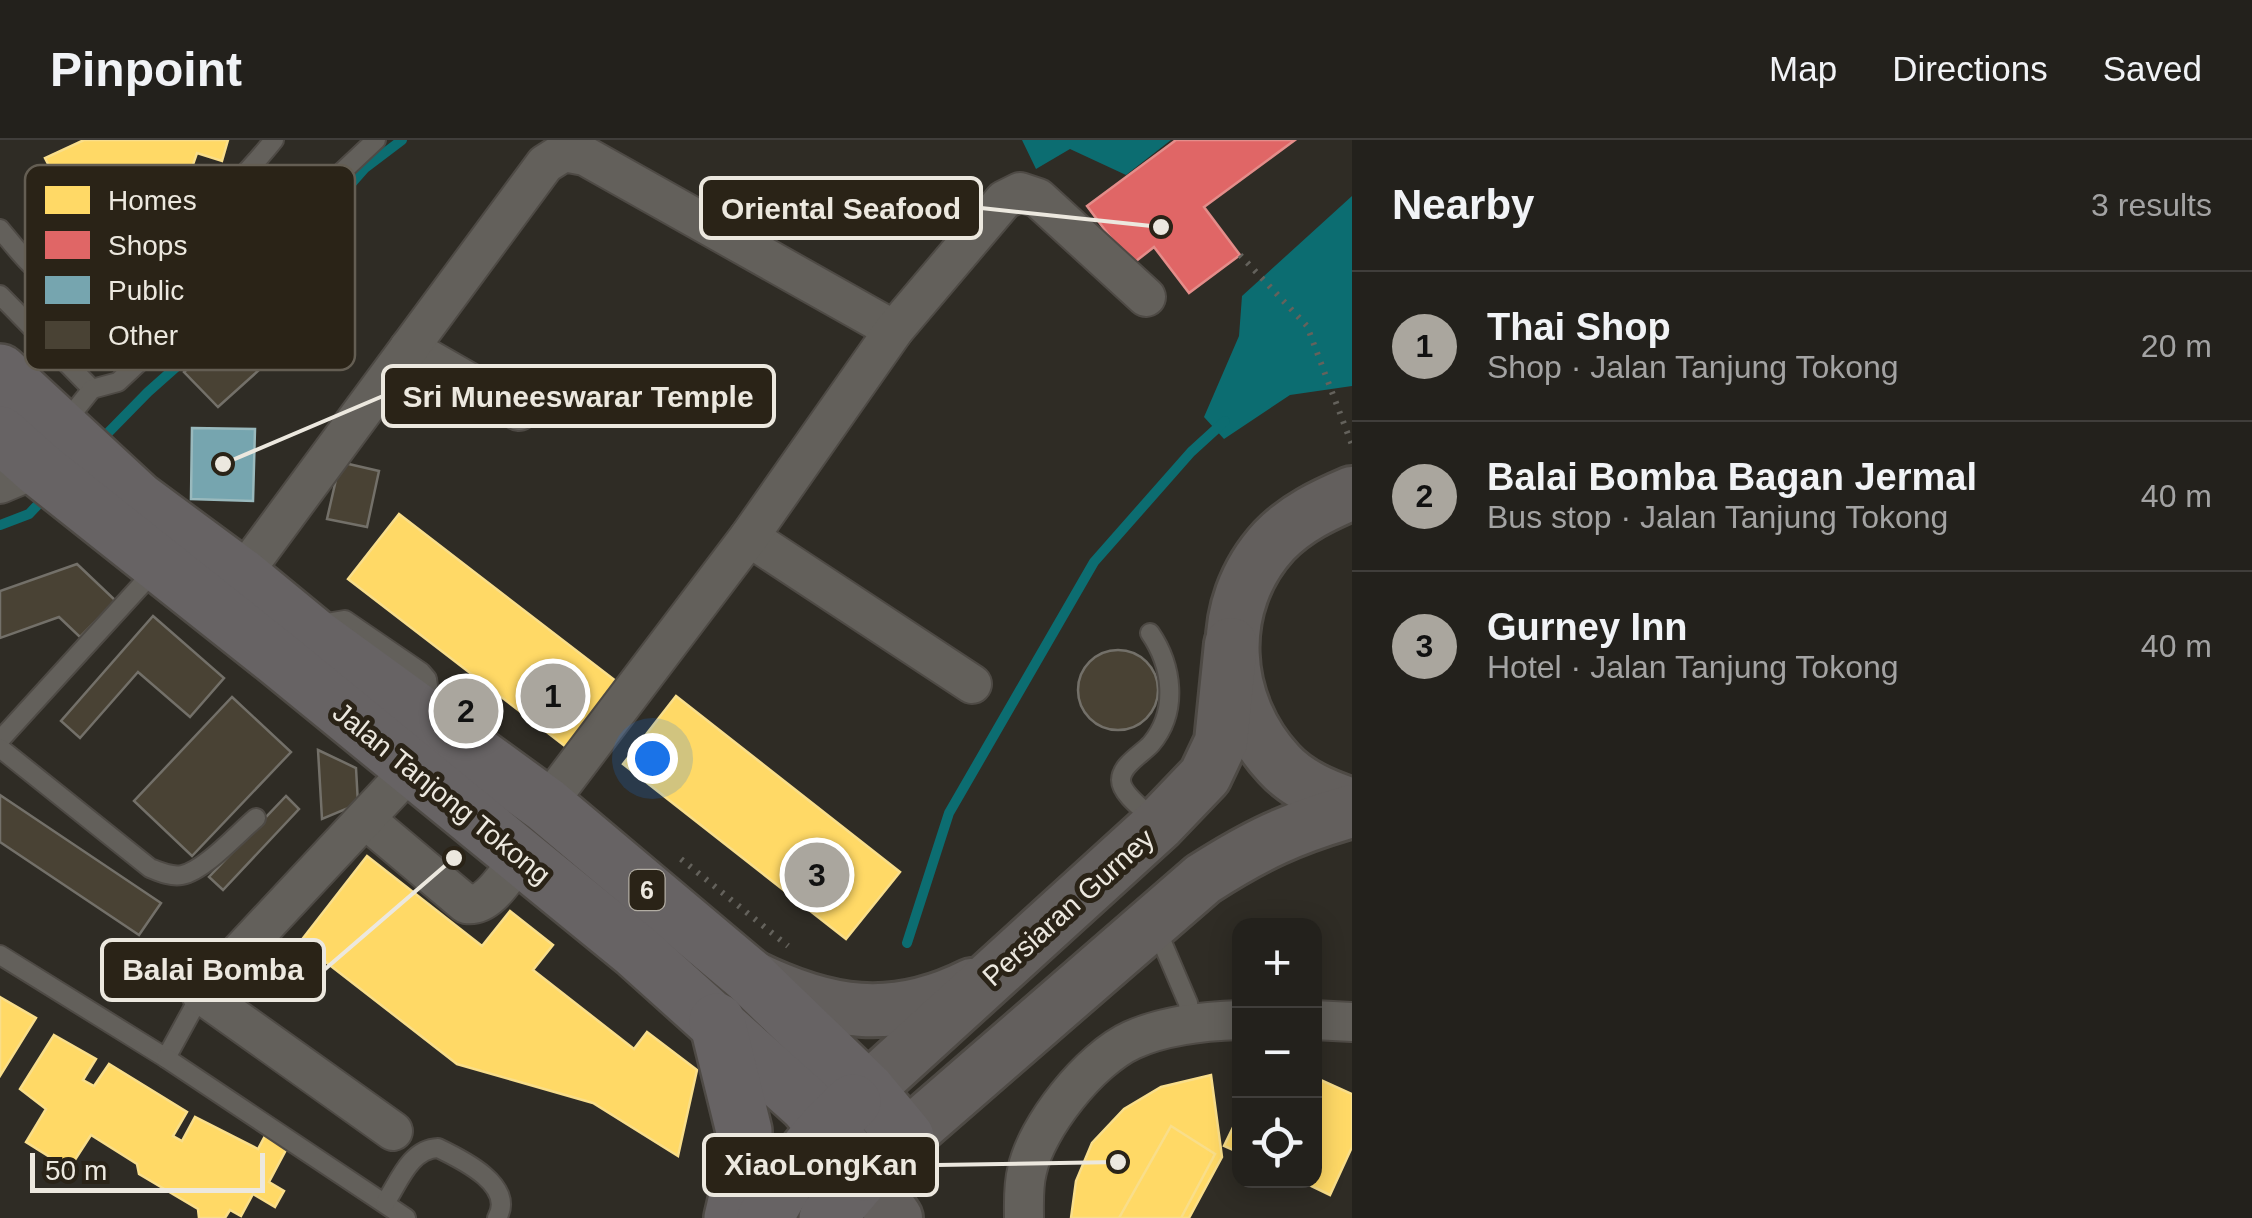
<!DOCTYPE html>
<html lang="en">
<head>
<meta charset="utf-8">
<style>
	body { margin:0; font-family:Helvetica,sans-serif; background:#2f2e29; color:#f1f3f6 }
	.controls { position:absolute; right:30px; bottom:30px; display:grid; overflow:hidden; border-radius:20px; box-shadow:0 5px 25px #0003 }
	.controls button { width:90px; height:90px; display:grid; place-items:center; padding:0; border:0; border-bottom:2px solid #403e3b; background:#23211c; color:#f1f3f6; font:50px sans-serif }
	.scale { position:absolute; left:30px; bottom:25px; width:235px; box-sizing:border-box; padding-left:10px; border:5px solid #ece8df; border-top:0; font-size:28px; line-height:35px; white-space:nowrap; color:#ece8df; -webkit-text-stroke:8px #2a2317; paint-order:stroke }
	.you { position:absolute; left:652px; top:618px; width:35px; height:35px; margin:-25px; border:8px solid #fff; border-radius:50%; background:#1a73e8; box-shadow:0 0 0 15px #1a73e833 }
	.badge { display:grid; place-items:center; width:65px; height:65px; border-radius:50%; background:#aaa69e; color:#111; font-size:32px; font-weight:700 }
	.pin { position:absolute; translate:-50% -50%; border:5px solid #fff; box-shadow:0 2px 10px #0006 }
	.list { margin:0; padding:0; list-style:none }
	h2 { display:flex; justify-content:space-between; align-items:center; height:130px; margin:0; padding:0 40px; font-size:42px }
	h2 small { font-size:32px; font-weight:400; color:#a3a3a3 }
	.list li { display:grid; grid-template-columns:65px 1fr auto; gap:30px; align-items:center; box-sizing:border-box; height:150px; padding:0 40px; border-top:2px solid #403e3b }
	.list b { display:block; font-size:38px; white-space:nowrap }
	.list p { margin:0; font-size:32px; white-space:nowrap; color:#a3a3a3 }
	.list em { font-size:32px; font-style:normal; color:#a3a3a3 }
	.icon { flex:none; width:55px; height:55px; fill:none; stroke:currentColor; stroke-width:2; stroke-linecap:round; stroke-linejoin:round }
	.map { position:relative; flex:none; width:1352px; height:1078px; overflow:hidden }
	header { display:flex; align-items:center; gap:60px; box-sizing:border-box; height:140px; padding:0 50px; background:#23211c; border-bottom:2px solid #403e3b }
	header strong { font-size:48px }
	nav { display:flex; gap:55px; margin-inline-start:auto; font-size:35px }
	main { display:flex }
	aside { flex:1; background:#23211c }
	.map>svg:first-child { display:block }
	.water { fill:#0c6d71 }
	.homes { fill:#ffd966; stroke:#f9de8a; stroke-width:2.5 }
	.shops { fill:#e06666; stroke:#e48d8a; stroke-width:2.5 }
	.public { fill:#76a5af; stroke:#99b9bd; stroke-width:2.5 }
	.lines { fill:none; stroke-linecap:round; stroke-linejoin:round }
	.stream { stroke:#0c6d71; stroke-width:10 }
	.building { fill:#494234; stroke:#737069; stroke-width:2.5 }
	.service-casing { stroke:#4e4a45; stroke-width:22 }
	.minor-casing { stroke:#4e4a45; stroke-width:42 }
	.secondary-casing { stroke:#4e4a45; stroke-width:58 }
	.primary-casing { stroke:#4e4a45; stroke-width:60 }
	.path { stroke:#64625c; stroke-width:6; stroke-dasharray:2.5 8; stroke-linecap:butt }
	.service { stroke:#63605b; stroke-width:18 }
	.minor { stroke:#63605b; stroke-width:38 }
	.secondary { stroke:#635f5d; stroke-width:52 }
	.primary { stroke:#676364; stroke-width:55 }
	.labels { text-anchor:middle; stroke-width:10; stroke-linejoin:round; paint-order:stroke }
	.shield { fill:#2a2317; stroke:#b2ada3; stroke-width:2.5 }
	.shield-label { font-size:25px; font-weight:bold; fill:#ece8df }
	.street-label { font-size:28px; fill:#ece8df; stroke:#2a2317 }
	.key { fill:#2a2317; stroke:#645e53; stroke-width:2.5 }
	.key-label { font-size:28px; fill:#ece8df }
	.leader { fill:none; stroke:#ece8df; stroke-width:4 }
	.callout-dot { fill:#ece8df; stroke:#2a2317; stroke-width:4 }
	.callout { fill:#2a2317; stroke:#ece8df; stroke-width:4 }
	.callout-label { font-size:30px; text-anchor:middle; font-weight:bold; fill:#ece8df }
</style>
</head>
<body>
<header>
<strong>Pinpoint</strong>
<nav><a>Map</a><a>Directions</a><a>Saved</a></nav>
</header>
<main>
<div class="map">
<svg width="1352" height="1078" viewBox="0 0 1352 1078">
	<rect width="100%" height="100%" fill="#2f2c25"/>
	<g class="water">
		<polygon points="1022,0 1171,0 1126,35 1070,9 1036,29"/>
		<polygon points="1352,56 1352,246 1290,255 1224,299 1204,277 1239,196 1242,156"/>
	</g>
	<g class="homes">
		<polygon points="84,0 228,0 222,21 197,13 182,56 152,49 144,79 114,69 105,99 72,111 47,84 64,55 45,18"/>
		<polygon points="399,374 621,545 570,610 348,439"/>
		<polygon points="676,556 900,732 846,799 623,624"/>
		<polygon points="367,716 482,806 510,771 553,805 533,830 634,909 647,892 697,930 678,1016 593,963 457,924 300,802"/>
		<polygon points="0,857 36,878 0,936"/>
		<polygon points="54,895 96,919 83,940 94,946 109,924 187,972 173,996 182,1001 195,977 258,1009 265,996 287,1008 269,1042 284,1051 275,1067 253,1054 241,1076 230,1070 225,1078 199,1078 198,1069 139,1034 137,1024 91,995 69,1029 26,1002 46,969 20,949"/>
		<polygon points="1211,935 1222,1017 1189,1078 1071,1078 1076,1041 1092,1003 1124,969 1161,947"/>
		<polygon points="1314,937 1352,954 1352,1007 1330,1055 1299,1040 1314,1040"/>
		<polygon points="1240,973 1240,1013 1224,1006"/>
		<polygon points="1171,986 1215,1014 1181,1078 1119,1078"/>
	</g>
	<polygon class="shops" points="1176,0 1295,0 1204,67 1240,115 1189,153 1154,107 1131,125 1087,66"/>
	<polygon class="public" points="192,288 255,289 253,361 191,359"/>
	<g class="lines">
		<g class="stream">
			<polyline points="99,302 148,252 238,172 365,28 402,0"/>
			<polyline points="0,385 29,374 48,354"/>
			<polyline points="907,803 949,673 1094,422 1191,312 1225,281"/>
		</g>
	</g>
	<g class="building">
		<polygon points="225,194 259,230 218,267 184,232"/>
		<polygon points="340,322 379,331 367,387 327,379"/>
		<polygon points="77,424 116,461 80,497 59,477 0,498 0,451"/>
		<polygon points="153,476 224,538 190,577 138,532 80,598 61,581"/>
		<circle cx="1118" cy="550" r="40"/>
		<polygon points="232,557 291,612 192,716 134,661"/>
		<polygon points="318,610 356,628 358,664 322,679"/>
		<polygon points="0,655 161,763 139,795 0,702"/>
		<polygon points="286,656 299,669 223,750 209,737"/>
	</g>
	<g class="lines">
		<g class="service-casing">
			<g id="service">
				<path d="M 0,89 C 16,108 33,132 56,143 C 118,172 239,44 274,0"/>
				<polyline points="0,155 92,249"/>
				<polyline points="64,284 92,249 118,242 376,0"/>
				<polyline points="321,489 327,483 345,480 421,532 427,539 429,553 423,563"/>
				<path d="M 1150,493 C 1172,525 1179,571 1151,604 C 1142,614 1121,625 1121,640 C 1121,655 1147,672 1157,682"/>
				<polyline points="0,600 156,429"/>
				<path d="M 0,608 L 150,728 C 160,732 171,737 182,735 C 204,731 238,693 256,678"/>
				<polyline points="1156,788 1188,863 1190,883"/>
				<polyline points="0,815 166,918 201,854"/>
				<polyline points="166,918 406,1078"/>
				<path d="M 385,1063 C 399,1042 410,1009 438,1008 C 463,1020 516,1046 497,1078"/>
			</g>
		</g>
		<g class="minor-casing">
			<g id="minor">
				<polyline points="409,208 519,271"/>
				<polyline points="0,344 38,328"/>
				<polyline points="749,397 972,544"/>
				<polyline points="241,436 545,24 564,12 585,16 894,190"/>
				<polyline points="546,665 749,397 894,190 1004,60 1020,52 1038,58 1146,157"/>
				<path d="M 365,679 L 466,764 C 489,768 507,734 520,718"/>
				<polyline points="1314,880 1352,882"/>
				<polyline points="393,991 201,854 412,628"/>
				<path d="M 1024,1078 C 1024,1063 1023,1046 1027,1031 C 1036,987 1090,919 1132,900 C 1165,885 1204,881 1240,880"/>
			</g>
		</g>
		<g class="secondary-casing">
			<g id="secondary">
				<path d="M 1352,353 C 1324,365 1296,378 1274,401 C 1215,465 1221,562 1279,624 C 1298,645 1326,656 1352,665"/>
				<path d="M 750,836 C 827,874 892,885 972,845"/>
				<polyline points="867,950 1159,684 1205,636 1221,602 1231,504"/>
				<path d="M 906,997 L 1203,739 C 1256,705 1292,688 1352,671"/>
				<polyline points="865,1033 896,1078"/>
			</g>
		</g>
		<g class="primary-casing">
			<g id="primary">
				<polyline points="0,232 138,360 241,436 315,497 546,665 749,836 867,950 906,997 865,1033 827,1078"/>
				<polyline points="0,294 38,328 276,517 636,811 806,964 865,1033"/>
				<polyline points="717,881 744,991 743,1031 732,1078"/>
				<path d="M 765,1078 C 790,1031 813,998 853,962"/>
			</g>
		</g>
		<g class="path">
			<polyline points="1240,115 1307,186 1352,305"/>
			<polyline points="681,719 788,806"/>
		</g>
		<use href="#service" class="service"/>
		<use href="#minor" class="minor"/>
		<use href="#secondary" class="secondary"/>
		<use href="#primary" class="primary"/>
	</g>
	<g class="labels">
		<rect class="shield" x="629.5" y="730" width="35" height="40" rx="8"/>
		<g class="shield-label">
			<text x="647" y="759">6</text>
		</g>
		<g class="street-label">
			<text transform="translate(442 653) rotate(39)" y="10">Jalan Tanjong Tokong</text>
			<text transform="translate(1068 767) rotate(-42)" y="10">Persiaran Gurney</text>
		</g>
	</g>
	<rect x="25" y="25" width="330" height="205" rx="15" class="key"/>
	<rect x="45" y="46" width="45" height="28" fill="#ffd966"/>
	<rect x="45" y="91" width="45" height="28" fill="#e06666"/>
	<rect x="45" y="136" width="45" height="28" fill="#76a5af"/>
	<rect x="45" y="181" width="45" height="28" fill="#494234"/>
	<g class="key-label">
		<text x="108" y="70">Homes</text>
		<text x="108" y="115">Shops</text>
		<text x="108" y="160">Public</text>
		<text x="108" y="205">Other</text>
	</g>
	<path class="leader" d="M1161 87L981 68M223 324L383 256M454 718L324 830M1118 1022L937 1025"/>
	<g class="callout-dot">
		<circle cx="1161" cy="87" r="10"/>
		<circle cx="223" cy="324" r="10"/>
		<circle cx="454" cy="718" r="10"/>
		<circle cx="1118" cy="1022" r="10"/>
	</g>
	<g class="callout">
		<rect x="701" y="38" width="280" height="60" rx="10"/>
		<rect x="383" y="226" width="391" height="60" rx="10"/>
		<rect x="102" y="800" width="222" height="60" rx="10"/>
		<rect x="704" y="995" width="233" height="60" rx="10"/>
	</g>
	<g class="callout-label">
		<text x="841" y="79">Oriental Seafood</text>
		<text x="578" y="267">Sri Muneeswarar Temple</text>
		<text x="213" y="840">Balai Bomba</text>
		<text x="821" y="1035">XiaoLongKan</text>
	</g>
</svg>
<div class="controls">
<button>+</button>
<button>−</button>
<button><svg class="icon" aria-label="locate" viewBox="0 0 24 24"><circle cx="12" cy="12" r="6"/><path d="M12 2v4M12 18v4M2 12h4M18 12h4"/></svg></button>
</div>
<div class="scale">50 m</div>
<div class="you"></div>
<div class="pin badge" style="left:553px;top:556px">1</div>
<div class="pin badge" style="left:466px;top:571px">2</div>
<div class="pin badge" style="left:817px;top:735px">3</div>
</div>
<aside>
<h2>Nearby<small>3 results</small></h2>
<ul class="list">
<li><span class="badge">1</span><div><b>Thai Shop</b><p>Shop · Jalan Tanjung Tokong</p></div><em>20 m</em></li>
<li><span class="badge">2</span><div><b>Balai Bomba Bagan Jermal</b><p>Bus stop · Jalan Tanjung Tokong</p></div><em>40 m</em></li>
<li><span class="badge">3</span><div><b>Gurney Inn</b><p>Hotel · Jalan Tanjung Tokong</p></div><em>40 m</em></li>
</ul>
</aside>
</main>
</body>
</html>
